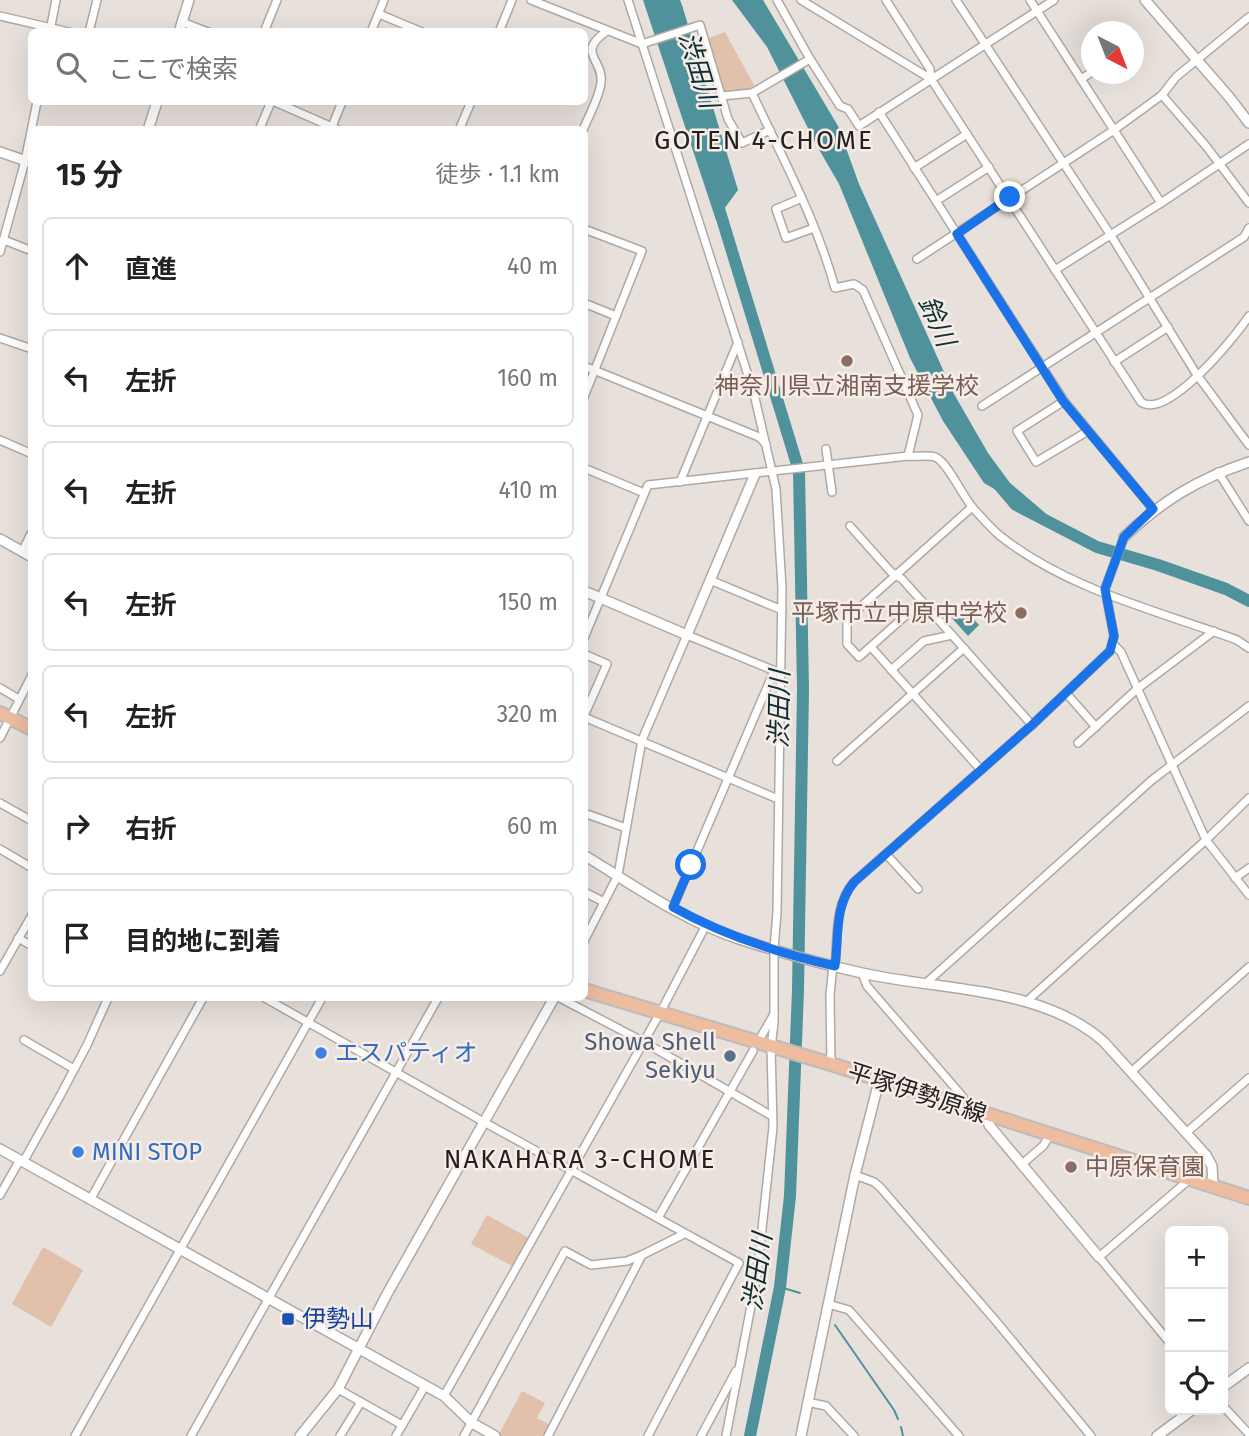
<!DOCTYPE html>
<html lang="ja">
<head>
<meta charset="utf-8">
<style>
	body { margin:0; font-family:"Fira Sans","Noto Sans JP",sans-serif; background:#f6f6f6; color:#222 }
	.controls { position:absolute; right:21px; bottom:21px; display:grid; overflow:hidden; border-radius:10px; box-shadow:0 7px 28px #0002 }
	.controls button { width:63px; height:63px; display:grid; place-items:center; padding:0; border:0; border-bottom:2px solid #e0e0e0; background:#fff; color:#222; font:35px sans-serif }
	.compass { position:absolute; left:1081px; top:21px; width:63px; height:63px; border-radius:50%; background:#fff; box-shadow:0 7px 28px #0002; rotate:138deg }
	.stop { position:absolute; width:21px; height:21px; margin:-16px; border:5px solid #1a73e8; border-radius:50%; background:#fff }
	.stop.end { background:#1a73e8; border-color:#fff; box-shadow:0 2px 7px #0008 }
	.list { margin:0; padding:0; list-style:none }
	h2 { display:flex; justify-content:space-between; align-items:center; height:91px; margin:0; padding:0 28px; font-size:30px }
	h2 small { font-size:23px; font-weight:400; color:#767676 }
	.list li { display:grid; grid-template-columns:46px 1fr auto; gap:21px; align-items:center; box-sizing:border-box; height:98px; margin:0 14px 14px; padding:0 14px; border:2px solid #e0e0e0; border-radius:10px }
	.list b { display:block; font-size:26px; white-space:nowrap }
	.list em { font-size:23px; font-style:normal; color:#767676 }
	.icon { flex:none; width:38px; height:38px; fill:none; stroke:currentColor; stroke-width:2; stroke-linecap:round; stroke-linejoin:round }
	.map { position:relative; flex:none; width:1249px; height:1436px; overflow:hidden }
	.search { position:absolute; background:#fff; box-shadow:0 7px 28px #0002; left:28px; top:28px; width:560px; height:77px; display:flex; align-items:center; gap:18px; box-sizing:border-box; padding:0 24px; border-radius:10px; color:#767676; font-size:26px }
	.panel { position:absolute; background:#fff; box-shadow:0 7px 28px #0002; left:28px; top:126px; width:560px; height:875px; border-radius:10px }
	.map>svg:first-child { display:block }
	.green { fill:#e1c0ac }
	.water { fill:#4f929c }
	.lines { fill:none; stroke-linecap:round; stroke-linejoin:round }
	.stream { stroke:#4f929c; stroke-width:2 }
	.river { stroke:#4f929c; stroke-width:12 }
	.minor-casing { stroke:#b0a8a3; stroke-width:10 }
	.tertiary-casing { stroke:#b0a8a3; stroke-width:12 }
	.primary-casing { stroke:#bdbcbc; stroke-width:16 }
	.minor { stroke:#fff; stroke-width:7 }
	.tertiary { stroke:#fff; stroke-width:9 }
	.primary { stroke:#eebda0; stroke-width:12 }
	.route { stroke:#1a73e8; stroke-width:9 }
	.education-dot { fill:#8d6e63; stroke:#f6ede8; stroke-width:2.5 }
	.shop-dot { fill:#3f7fe0; stroke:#f6ede8; stroke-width:2.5 }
	.service-dot { fill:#5c6f8a; stroke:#f6ede8; stroke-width:2.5 }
	.transit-dot { fill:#1a4fb4; stroke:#f6ede8; stroke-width:2.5 }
	.labels { text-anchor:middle; stroke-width:5; stroke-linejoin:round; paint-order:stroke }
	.education-label { font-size:24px; fill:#785e54; stroke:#f6ede8 }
	.service-label { font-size:24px; fill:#4e5e75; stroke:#f6ede8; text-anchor:end }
	.shop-label { font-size:24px; fill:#366cbe; stroke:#f6ede8; text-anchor:start }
	.street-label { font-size:24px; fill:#24211f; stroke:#f6ede8 }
	.transit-label { font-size:24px; fill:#164399; stroke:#f6ede8; text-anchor:start }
	.water-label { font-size:26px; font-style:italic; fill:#0d2f34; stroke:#f6ede8 }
	.neighbourhood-label { font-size:26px; letter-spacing:2px; fill:#24211f; stroke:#f6ede8 }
</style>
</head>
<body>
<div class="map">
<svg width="1249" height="1436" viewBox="0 0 1249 1436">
	<rect width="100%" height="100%" fill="#e8e0db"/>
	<g class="green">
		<polygon points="725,32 755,87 745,92 724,92 707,39"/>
		<polygon points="487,1215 529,1238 514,1265 512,1266 471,1244"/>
		<polygon points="43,1247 83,1270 51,1327 12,1304"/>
		<polygon points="522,1391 545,1403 537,1418 550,1425 544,1436 498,1436"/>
	</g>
	<g class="water">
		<polygon points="643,0 680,0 682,5 738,190 716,220"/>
		<polygon points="732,0 763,0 838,126 859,184 954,394 988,453 1010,483 1064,529 984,483 943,421 910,358 839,184 817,146 767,47"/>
		<polygon points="962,606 979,625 968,636 950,616"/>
	</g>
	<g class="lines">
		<g class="stream">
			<polyline points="780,1287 800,1293"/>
			<polyline points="835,1325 894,1410 898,1419"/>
			<polyline points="901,1427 903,1436"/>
		</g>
		<g class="river">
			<polyline points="716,199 799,471 803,689 798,990 790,1196 780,1287 750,1436"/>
			<polyline points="999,485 1016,505 1097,547 1158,565 1226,589 1249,601"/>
		</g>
		<g class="minor-casing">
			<g id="minor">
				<polyline points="531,0 642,44 700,25 728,119 742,143 770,130"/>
				<polyline points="628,0 754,394 776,489 782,588 777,912 774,949 774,1023 771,1047 773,1127 757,1275 726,1436"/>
				<polyline points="777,0 810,59"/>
				<polyline points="801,0 931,79"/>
				<path d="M 886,0 L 930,69 L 931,79 L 1141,402 C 1167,421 1235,337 1249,316"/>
				<polyline points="956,0 1110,234 1197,375 1249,445"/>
				<polyline points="1030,0 1161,203"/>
				<polyline points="379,14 422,32"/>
				<polyline points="0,16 69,32"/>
				<polyline points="182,22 208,32"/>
				<polyline points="50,31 56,0"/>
				<polyline points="89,32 97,0"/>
				<polyline points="264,32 277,0"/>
				<polyline points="371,32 384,0"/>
				<polyline points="499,32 512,0"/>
				<polyline points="1081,79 1092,72"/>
				<path d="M 752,93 C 782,157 816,219 835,288 L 854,284 L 863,290 L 918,415 L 908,456"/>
				<polyline points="1162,95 1206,146 1249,203"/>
				<polyline points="722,96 752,93 810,59 840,106 848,109 859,126 1054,0"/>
				<polyline points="275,102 339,130"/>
				<polyline points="879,112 1064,401 1153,509"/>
				<polyline points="331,129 342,102"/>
				<polyline points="259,130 271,102"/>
				<polyline points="459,130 471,102"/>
				<path d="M 583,130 C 589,115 599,98 601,83 C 604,59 575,53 607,31"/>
				<polyline points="914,168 967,134"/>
				<polyline points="802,198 776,209 786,238 814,228"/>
				<polyline points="936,201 989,167"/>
				<polyline points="584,229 642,251 584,397"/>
				<polyline points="4,240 32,251"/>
				<polyline points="0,252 25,161 37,102"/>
				<polyline points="917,259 1114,130 1162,95 1176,77 1249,17"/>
				<polyline points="1055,270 1161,203 1249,144"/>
				<polyline points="584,303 616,316"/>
				<polyline points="0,338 32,349"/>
				<polyline points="1114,362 1168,327"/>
				<polyline points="584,366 759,437 766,444"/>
				<polyline points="1064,401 1017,431 1036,462 1088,431"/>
				<polyline points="982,406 1244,237 1249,228"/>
				<polyline points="0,440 32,454"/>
				<polyline points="826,449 832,492"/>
				<polyline points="584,468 644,493"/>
				<polyline points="1218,472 1249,521"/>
				<polyline points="680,482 738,342"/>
				<polyline points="850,526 891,572 902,579 952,635"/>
				<polyline points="710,580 782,610"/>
				<polyline points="922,601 859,657 847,644 847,619 972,507"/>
				<path d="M 584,638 L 648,485 L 908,456 C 916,457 927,455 935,457 C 947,461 963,497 973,508 C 981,517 990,527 999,535 C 1068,590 1156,610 1237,640 L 1249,648"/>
				<polyline points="1113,644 1121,652 1206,840 1249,895"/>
				<polyline points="871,647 981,770"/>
				<polyline points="584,654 607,664 584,716"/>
				<polyline points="891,670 924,641 952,635 1032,725"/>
				<polyline points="0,688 19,699"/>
				<polyline points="1066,693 1096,727"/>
				<polyline points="584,717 778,799"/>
				<polyline points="0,738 32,675"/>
				<polyline points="1078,743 1137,689 1214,631"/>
				<polyline points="837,761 964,648"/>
				<polyline points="0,803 32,821"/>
				<polyline points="584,813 626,828"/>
				<polyline points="0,849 32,868"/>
				<polyline points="886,854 918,889"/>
				<polyline points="1235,878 1249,868"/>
				<polyline points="584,892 604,902"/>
				<polyline points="673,907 774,671"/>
				<polyline points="18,938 32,946"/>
				<polyline points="584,941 618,875 642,740 687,635 780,673"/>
				<path d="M 835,966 C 838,937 834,905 854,882 L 1032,725 L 1110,651 L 1114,636 L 1105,589 L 1124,537"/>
				<polyline points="0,971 32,915"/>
				<polyline points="862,973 867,986 963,1097 961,1107"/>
				<polyline points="925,984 1152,780 1249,706"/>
				<polyline points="265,998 482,1121 739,1263 648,1436"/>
				<polyline points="560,998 642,1041 772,1116"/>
				<polyline points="1027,1001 1206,840 1249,798"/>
				<polyline points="762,1035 774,1014"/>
				<polyline points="24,1040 74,1069"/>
				<polyline points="831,1064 830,995 833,965"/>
				<polyline points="1131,1072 1249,967"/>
				<polyline points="1187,1132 1249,1078"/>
				<polyline points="1021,1165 1043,1146 1050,1135"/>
				<polyline points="855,1175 874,1182 880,1187 995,1320 1091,1436"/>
				<polyline points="0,1195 17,1165 26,1157 60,1096 87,1045 108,998"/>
				<polyline points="90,1200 203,998"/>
				<polyline points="658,1218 753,1051"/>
				<polyline points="828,1304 849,1310 959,1436"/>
				<polyline points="1170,1343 1099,1257 1191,1178"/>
				<polyline points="338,1389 402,1425"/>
				<polyline points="444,1396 660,1013 706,925"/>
				<polyline points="807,1402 826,1406 854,1436"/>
				<polyline points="1223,1406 1249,1434"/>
				<polyline points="75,1436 322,998"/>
				<polyline points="191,1436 438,998"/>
				<polyline points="340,1436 361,1402"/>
				<polyline points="396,1436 425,1386"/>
				<polyline points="464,1436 565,1251 591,1265 627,1261 642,1255"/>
				<polyline points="548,1436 642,1255 684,1234"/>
				<polyline points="701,1436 736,1371"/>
			</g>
		</g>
		<g class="tertiary-casing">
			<g id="tertiary">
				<polyline points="1145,0 1230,98 1249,123"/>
				<polyline points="179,32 189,0"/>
				<polyline points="148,130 157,102"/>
				<polyline points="0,152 32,163"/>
				<path d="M 1124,537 C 1163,500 1198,479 1249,462"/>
				<polyline points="0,539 32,557"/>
				<polyline points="23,552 32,534"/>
				<polyline points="584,591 687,635 755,474"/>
				<path d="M 584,855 C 633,885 684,921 739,939 C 779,952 821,964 862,973 C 941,991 1042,986 1104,1042 L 1206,1155 L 1212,1166 L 1213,1185"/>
				<polyline points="987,1116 989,1125 1099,1257"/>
				<polyline points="0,1149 444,1396 472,1423 495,1436"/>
				<polyline points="1223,1387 1249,1368"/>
				<polyline points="300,1436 338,1389 387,1294 554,998"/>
				<polyline points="801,1436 855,1175 879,1081"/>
				<polyline points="1157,1436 1192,1410"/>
			</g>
		</g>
		<g class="primary-casing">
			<g id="primary">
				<polyline points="0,713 32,729"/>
				<polyline points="584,990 831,1064 1249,1198"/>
			</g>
		</g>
		<use href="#minor" class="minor"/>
		<use href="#tertiary" class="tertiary"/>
		<use href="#primary" class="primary"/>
	</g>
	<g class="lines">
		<path class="route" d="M 691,865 L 673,907 C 723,935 778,953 835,966 C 839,937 834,906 854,882 L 1032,725 L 1110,651 L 1114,636 L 1105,589 L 1124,537 L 1153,509 L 1063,401 L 957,234 L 1010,197"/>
	</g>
	<g class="education-dot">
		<circle cx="847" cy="361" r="7"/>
		<circle cx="1021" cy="613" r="7"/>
		<circle cx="1071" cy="1167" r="7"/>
	</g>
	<g class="shop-dot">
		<circle cx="321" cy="1053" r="7"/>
		<circle cx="78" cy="1152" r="7"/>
	</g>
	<circle class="service-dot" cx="730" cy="1056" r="7"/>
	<rect class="transit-dot" x="281" y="1312" width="14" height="14" rx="3.5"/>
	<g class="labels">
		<g class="education-label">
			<text x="847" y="394">神奈川県立湘南支援学校</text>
			<text x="1007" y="621" text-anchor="end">平塚市立中原中学校</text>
			<text x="1085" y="1175" text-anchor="start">中原保育園</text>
		</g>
		<g class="service-label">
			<text x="716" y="1050">Showa Shell<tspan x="716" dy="28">Sekiyu</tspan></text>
		</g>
		<g class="shop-label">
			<text x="335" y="1061">エスパティオ</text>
			<text x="92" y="1160">MINI STOP</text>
		</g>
		<g class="street-label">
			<text transform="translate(917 1093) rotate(18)" y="8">平塚伊勢原線</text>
		</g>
		<g class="transit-label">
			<text x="302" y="1327">伊勢山</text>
		</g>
		<g class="water-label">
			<text transform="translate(699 70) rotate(73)" y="9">渋田川</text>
			<text transform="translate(937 321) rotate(66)" y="9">鈴川</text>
			<text transform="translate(779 709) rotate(-89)" y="9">渋田川</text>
			<text transform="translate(757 1272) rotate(-82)" y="9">渋田川</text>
		</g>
		<g class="neighbourhood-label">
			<text x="764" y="149">GOTEN 4-CHOME</text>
			<text x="580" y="1168">NAKAHARA 3-CHOME</text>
		</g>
	</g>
</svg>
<div class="controls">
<button>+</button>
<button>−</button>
<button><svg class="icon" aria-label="locate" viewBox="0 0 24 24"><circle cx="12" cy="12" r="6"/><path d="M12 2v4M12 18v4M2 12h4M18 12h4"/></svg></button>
</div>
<svg class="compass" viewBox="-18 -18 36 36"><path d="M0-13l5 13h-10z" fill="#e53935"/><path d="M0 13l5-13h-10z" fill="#767676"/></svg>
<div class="stop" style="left:691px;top:865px"></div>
<div class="stop end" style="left:1010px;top:197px"></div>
<div class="search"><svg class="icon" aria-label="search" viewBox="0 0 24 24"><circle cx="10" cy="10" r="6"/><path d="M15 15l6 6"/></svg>ここで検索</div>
<section class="panel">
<h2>15 分<small>徒歩 · 1.1 km</small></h2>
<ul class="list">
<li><svg class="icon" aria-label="ahead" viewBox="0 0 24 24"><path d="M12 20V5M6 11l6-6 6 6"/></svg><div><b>直進</b></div><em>40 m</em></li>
<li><svg class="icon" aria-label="left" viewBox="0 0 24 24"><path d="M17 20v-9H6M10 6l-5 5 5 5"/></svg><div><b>左折</b></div><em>160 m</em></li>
<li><svg class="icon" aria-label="left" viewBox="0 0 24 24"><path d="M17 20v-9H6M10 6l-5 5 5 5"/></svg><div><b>左折</b></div><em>410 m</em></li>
<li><svg class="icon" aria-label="left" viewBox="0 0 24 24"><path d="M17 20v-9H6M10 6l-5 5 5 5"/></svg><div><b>左折</b></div><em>150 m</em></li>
<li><svg class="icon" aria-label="left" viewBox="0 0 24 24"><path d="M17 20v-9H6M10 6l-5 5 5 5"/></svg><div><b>左折</b></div><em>320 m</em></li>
<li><svg class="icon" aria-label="right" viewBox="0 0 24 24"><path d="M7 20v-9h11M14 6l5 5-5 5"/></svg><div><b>右折</b></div><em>60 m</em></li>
<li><svg class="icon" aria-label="arrive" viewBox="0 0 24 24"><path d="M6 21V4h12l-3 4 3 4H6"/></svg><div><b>目的地に到着</b></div></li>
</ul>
</section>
</div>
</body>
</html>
